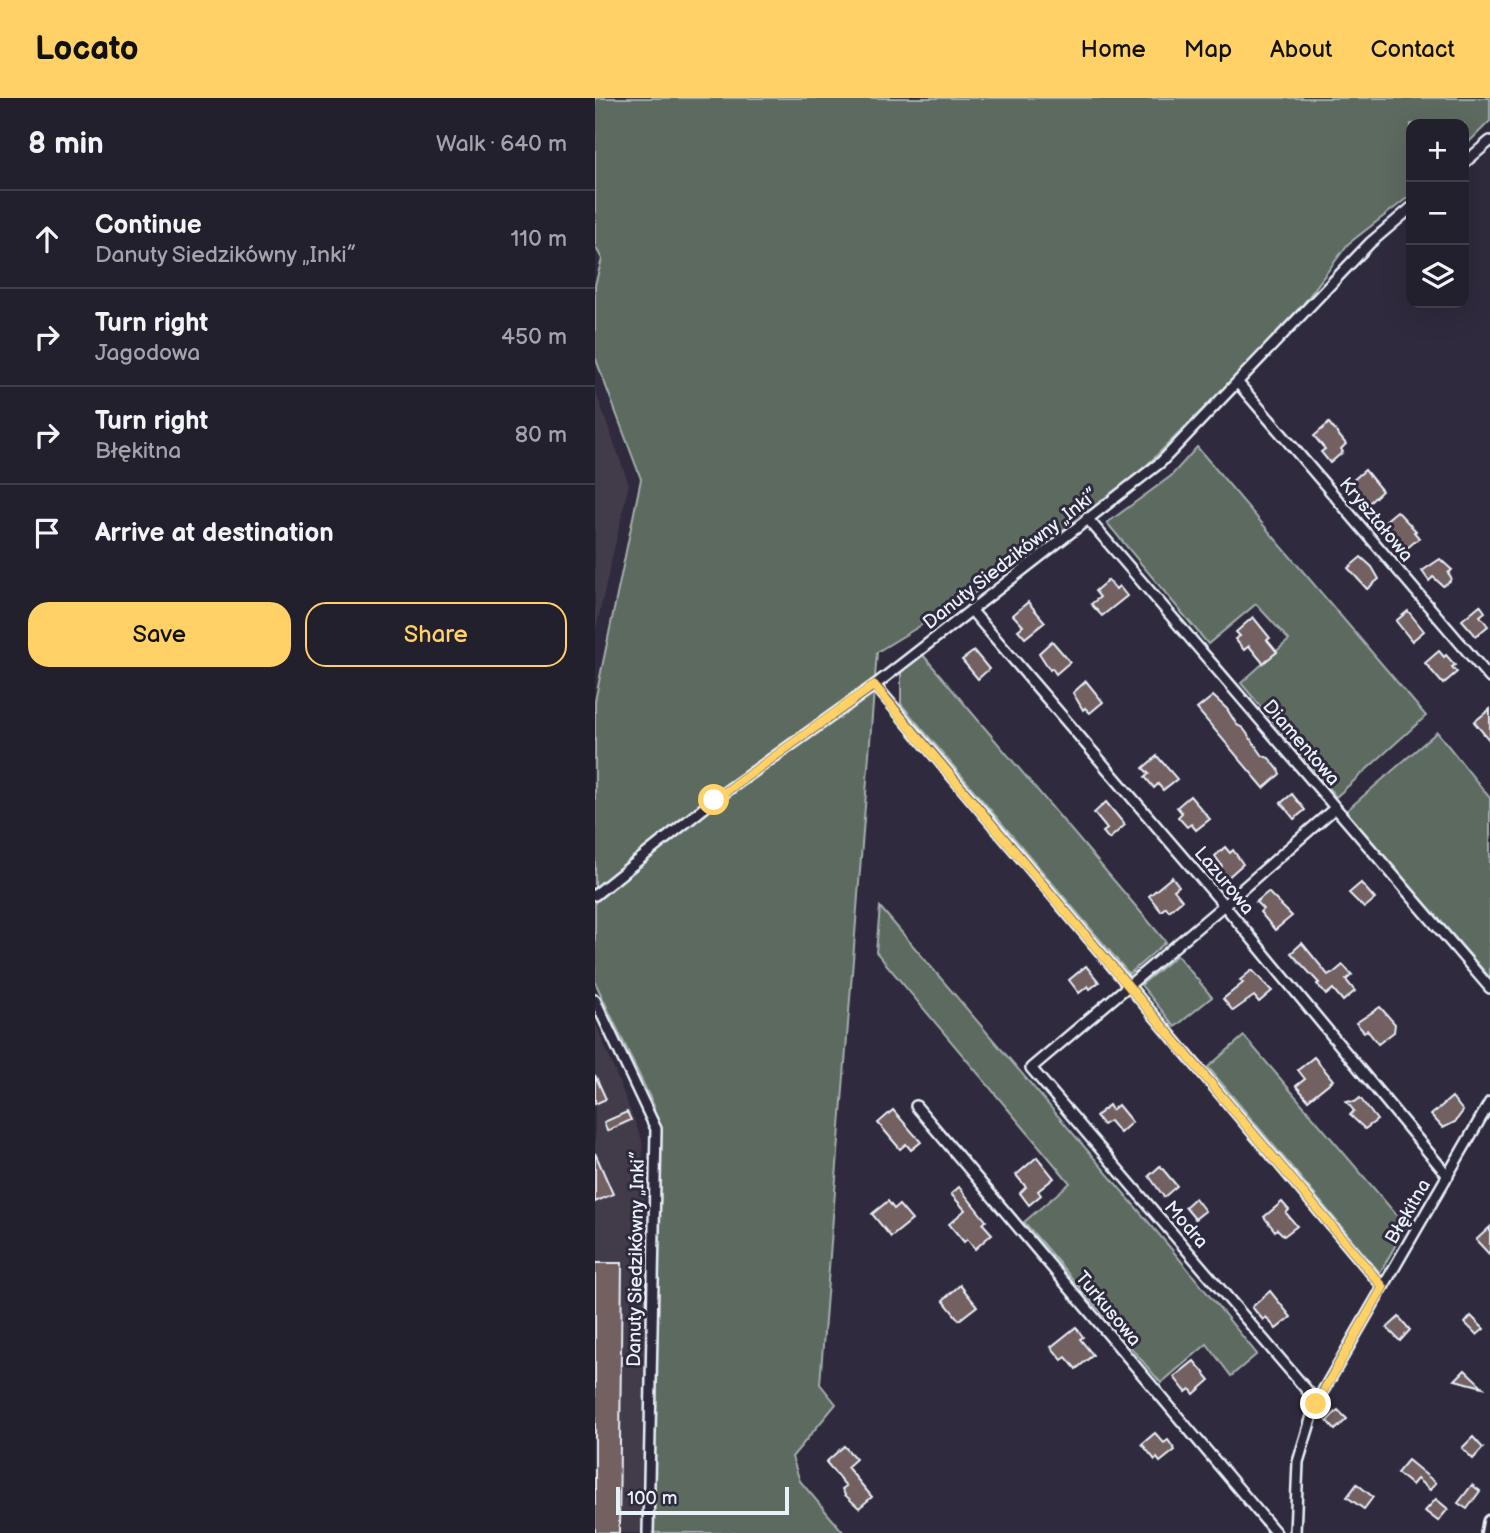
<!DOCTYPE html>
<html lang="en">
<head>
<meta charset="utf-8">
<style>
	body { margin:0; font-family:"Balsamiq Sans",sans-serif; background:#2f2d3a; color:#f1f3f6 }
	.controls { position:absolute; right:21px; top:21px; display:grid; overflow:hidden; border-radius:14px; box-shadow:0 7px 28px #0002 }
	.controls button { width:63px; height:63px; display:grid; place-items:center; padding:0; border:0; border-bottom:2px solid #403e4a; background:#23202e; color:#f1f3f6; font:35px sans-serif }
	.scale { position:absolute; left:21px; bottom:18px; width:173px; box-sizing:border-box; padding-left:7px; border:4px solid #e8f1f8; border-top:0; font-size:19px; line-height:24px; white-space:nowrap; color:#e8f1f8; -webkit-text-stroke:5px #2f2a3d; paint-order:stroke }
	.stop { position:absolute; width:21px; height:21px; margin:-16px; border:5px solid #ffd166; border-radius:50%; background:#fff }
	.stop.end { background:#ffd166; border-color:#fff; box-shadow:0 2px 7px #0008 }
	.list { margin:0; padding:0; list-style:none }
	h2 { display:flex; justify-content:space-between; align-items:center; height:91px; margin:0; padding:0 28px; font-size:30px }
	h2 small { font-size:23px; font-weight:400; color:#a3a3aa }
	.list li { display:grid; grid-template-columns:46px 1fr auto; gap:21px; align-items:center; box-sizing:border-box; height:98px; padding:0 28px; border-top:2px solid #403e4a }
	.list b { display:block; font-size:26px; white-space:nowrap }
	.list p { margin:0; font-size:23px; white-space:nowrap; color:#a3a3aa }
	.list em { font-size:23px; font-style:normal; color:#a3a3aa }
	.actions { display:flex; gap:14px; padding:21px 28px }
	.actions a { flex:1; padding:16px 0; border:2px solid #ffd166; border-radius:21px; text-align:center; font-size:24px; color:#ffd166 }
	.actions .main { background:#ffd166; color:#111 }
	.icon { flex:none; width:38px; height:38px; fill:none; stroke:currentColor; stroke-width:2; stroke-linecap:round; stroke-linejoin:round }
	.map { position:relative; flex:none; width:895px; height:1435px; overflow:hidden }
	header { display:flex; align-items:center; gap:42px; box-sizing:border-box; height:98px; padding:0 35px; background:#ffd166; color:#111 }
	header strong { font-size:33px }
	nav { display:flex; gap:38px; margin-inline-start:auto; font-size:24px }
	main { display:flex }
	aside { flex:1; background:#23202e }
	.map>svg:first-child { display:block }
	.built { fill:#433a48 }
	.green { fill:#5d6b61; stroke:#a2aeac; stroke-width:2 }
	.building { fill:#736060; stroke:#e8f1f8; stroke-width:2 }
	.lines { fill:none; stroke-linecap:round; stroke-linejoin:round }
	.street-casing { stroke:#e8f1f8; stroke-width:14 }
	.secondary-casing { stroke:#e8f1f8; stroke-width:18 }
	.street { stroke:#2f2a3d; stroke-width:9 }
	.secondary { stroke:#2f2a3d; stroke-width:12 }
	.route { stroke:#ffd166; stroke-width:9 }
	.labels { text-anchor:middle; stroke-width:6; stroke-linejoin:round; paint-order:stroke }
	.street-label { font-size:19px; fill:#e8f1f8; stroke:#2f2a3d }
</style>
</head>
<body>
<header>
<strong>Locato</strong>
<nav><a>Home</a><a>Map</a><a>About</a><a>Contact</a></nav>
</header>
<main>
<aside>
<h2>8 min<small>Walk · 640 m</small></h2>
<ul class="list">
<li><svg class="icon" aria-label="ahead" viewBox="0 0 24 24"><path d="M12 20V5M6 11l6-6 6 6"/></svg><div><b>Continue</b><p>Danuty Siedzikówny „Inki”</p></div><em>110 m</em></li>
<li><svg class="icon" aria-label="right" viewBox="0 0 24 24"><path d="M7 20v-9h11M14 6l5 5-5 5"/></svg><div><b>Turn right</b><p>Jagodowa</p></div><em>450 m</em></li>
<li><svg class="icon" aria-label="right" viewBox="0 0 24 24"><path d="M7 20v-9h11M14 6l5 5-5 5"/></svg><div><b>Turn right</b><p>Błękitna</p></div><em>80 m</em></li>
<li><svg class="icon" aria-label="arrive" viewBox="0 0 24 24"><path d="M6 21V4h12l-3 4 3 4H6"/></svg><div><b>Arrive at destination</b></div></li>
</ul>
<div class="actions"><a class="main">Save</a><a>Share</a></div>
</aside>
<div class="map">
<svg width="895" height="1435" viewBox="0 0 895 1435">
	<rect width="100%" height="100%" fill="#2f2a3d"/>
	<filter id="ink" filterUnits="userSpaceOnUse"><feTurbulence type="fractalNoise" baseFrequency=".0143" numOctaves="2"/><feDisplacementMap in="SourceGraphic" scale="14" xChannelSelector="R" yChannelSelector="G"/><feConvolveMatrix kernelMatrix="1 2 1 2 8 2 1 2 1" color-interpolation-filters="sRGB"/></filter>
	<g filter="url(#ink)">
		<g class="built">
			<polygon points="0,292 34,386 0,535"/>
			<polygon points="0,923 47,1042 53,1185 56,1435 0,1435"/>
		</g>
		<g class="green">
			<polygon points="0,0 895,0 895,23 869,49 869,26 816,26 816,97 753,146 706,209 680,239 548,371 489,417 381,494 282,554 225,1286 241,1306 197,1359 205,1383 249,1435 56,1435 53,1185 59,1008 0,884 0,603 46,381 0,259 0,187 7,161 0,148"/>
			<polygon points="602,349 831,618 741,699 646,585 694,542 661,506 613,546 512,425 576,378"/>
			<polygon points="328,557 571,844 534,876 306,606 306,573"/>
			<polygon points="842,634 895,700 895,880 751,713"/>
			<polygon points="285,809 573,1147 662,1256 636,1278 612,1246 566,1285 429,1124 475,1085 281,854"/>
			<polygon points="582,857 617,899 580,929 546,887"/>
			<polygon points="649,938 811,1128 785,1175 613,969"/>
		</g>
		<g class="building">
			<polygon points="734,325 751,346 746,351 748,354 735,365 726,354 730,351 719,338"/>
			<polygon points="770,372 787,393 774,405 769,399 767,401 756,384"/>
			<polygon points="802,413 821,433 819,434 824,440 810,452 789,424"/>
			<polygon points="766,459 777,469 784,481 772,491 753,470"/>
			<polygon points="845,461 857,472 853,475 856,479 855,483 848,488 838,479 834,483 827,473"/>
			<polygon points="513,482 521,491 524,488 532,498 507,518 496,506 505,499 500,493"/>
			<polygon points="433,504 450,524 430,540 423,532 428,528 418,517"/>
			<polygon points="885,507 890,514 885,518 893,528 881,538 867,522"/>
			<polygon points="813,513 829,533 817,543 801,523"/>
			<polygon points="658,519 675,540 672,542 682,554 668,565 654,548 649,552 640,541 645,538 641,534"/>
			<polygon points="457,543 475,564 461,576 457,570 455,572 444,555"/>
			<polygon points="379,553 394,571 383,581 367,562"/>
			<polygon points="844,553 849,559 851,557 860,567 857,569 862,574 848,586 830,565"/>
			<polygon points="491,583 508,604 495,615 490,610 488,612 478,595"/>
			<polygon points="618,598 632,611 642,627 648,630 668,658 674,660 683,671 685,676 669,690 602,611"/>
			<polygon points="895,611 895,643 879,624"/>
			<polygon points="562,658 582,681 568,692 563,686 559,690 550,679 554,676 548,670"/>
			<polygon points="697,696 710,712 699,721 686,705"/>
			<polygon points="595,698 615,721 601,732 596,726 592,729 583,719 587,715 582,709"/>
			<polygon points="511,704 530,727 514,741 508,734 512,731 499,715"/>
			<polygon points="630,749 635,755 638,752 648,766 631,781 623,772 627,768 620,758"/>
			<polygon points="577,779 584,788 579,792 587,802 574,813 571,809 566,813 554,798"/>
			<polygon points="766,785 780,801 769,810 754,795"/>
			<polygon points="673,794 697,818 680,832 665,814 668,811 661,804"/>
			<polygon points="707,845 733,877 736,875 737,876 748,867 757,877 751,882 760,893 748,903 738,891 731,897 722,886 724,885 696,855"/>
			<polygon points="491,868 504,884 495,891 493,888 484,895 474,882"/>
			<polygon points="657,872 677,893 664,904 659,898 638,913 628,901 648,885 645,882"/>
			<polygon points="785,909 800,926 799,934 783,946 772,932 769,934 761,925"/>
			<polygon points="719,959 738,982 713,1002 701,988 710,981 703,972"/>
			<polygon points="0,977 11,1001 0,1006"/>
			<polygon points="857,999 868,1013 860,1024 848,1030 836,1017"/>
			<polygon points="765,1000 782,1022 770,1031 755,1017 759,1013 751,1003 760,1004"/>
			<polygon points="514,1007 517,1012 523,1007 537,1024 525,1035 515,1023 508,1027 501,1018"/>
			<polygon points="298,1012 326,1044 316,1052 311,1046 305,1051 283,1025"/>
			<polygon points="32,1014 36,1022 12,1033 9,1024"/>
			<polygon points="0,1055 18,1096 0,1104"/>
			<polygon points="442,1059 459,1080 443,1093 446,1097 434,1107 425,1095 431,1089 421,1077"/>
			<polygon points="565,1068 582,1088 569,1099 554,1078"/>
			<polygon points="364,1089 391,1123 388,1126 397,1136 380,1151 372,1141 369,1144 354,1126 370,1112 356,1096"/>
			<polygon points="600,1100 610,1113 600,1121 590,1109"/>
			<polygon points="293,1103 299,1111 304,1107 317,1122 296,1139 277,1116"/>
			<polygon points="687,1104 694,1112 691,1115 702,1128 689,1138 682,1131 680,1133 669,1119"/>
			<polygon points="895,1129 895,1157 881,1142"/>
			<polygon points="0,1165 27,1165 24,1435 0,1435"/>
			<polygon points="365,1187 382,1208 364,1222 348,1202"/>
			<polygon points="675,1193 696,1219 681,1231 671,1219 668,1222 657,1209"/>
			<polygon points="876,1218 889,1231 882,1237 870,1225"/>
			<polygon points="804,1219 815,1232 805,1243 792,1230"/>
			<polygon points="481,1229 488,1239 485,1241 498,1257 481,1271 471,1259 467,1262 456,1249"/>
			<polygon points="599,1263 615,1282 599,1296 595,1291 591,1294 579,1279"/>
			<polygon points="870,1272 888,1289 860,1282"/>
			<polygon points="743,1312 752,1321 740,1332 732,1323"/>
			<polygon points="560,1335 569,1345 573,1342 580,1352 565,1364 562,1360 560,1362 547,1346"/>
			<polygon points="878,1339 888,1350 878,1361 867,1350"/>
			<polygon points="249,1348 261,1361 252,1369 277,1399 264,1410 250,1397 247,1391 251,1388 231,1364"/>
			<polygon points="813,1362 841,1385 835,1392 822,1381 817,1387 802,1375"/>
			<polygon points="762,1386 778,1399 769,1411 752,1399"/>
			<polygon points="877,1387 885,1393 872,1411 863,1405"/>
			<polygon points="841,1401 853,1411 843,1423 830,1413"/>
		</g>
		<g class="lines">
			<g class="street-casing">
				<g id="street">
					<polyline points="869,65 895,43"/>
					<polyline points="643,285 895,580"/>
					<polyline points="492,420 895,890"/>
					<polyline points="376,512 629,807 853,1078"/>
					<polyline points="280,587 788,1189"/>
					<polyline points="0,797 119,702 280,587 566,364 775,145 816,110"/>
					<polyline points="0,902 61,1031 53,1435"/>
					<polyline points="321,1008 681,1435"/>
					<polyline points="722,1304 436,970 629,807 740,710"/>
					<polyline points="700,1435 703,1364 721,1305 895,1004"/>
				</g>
			</g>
			<g class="secondary-casing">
				<polyline id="secondary" points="893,1435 895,1424"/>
			</g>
			<use href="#street" class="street"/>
			<use href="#secondary" class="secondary"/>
		</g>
	</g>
	<g class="lines" filter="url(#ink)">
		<polyline class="route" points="119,702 279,587 788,1189 721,1306"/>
	</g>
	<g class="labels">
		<g class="street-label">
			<text transform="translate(782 421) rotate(50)" y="7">Kryształowa</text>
			<text transform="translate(415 460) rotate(-38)" y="7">Danuty Siedzikówny „Inki”</text>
			<text transform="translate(707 644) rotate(49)" y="7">Diamentowa</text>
			<text transform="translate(630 782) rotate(50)" y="7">Lazurowa</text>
			<text transform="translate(812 1113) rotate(-60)" y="7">Błękitna</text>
			<text transform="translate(592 1126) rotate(49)" y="7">Modra</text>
			<text transform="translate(40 1161) rotate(-89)" y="7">Danuty Siedzikówny „Inki”</text>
			<text transform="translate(514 1210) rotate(50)" y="7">Turkusowa</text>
		</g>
	</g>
</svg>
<div class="controls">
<button>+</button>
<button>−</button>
<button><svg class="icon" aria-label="layers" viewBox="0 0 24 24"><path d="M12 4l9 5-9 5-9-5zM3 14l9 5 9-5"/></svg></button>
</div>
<div class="scale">100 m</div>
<div class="stop" style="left:119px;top:702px"></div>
<div class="stop end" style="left:721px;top:1306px"></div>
</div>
</main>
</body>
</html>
